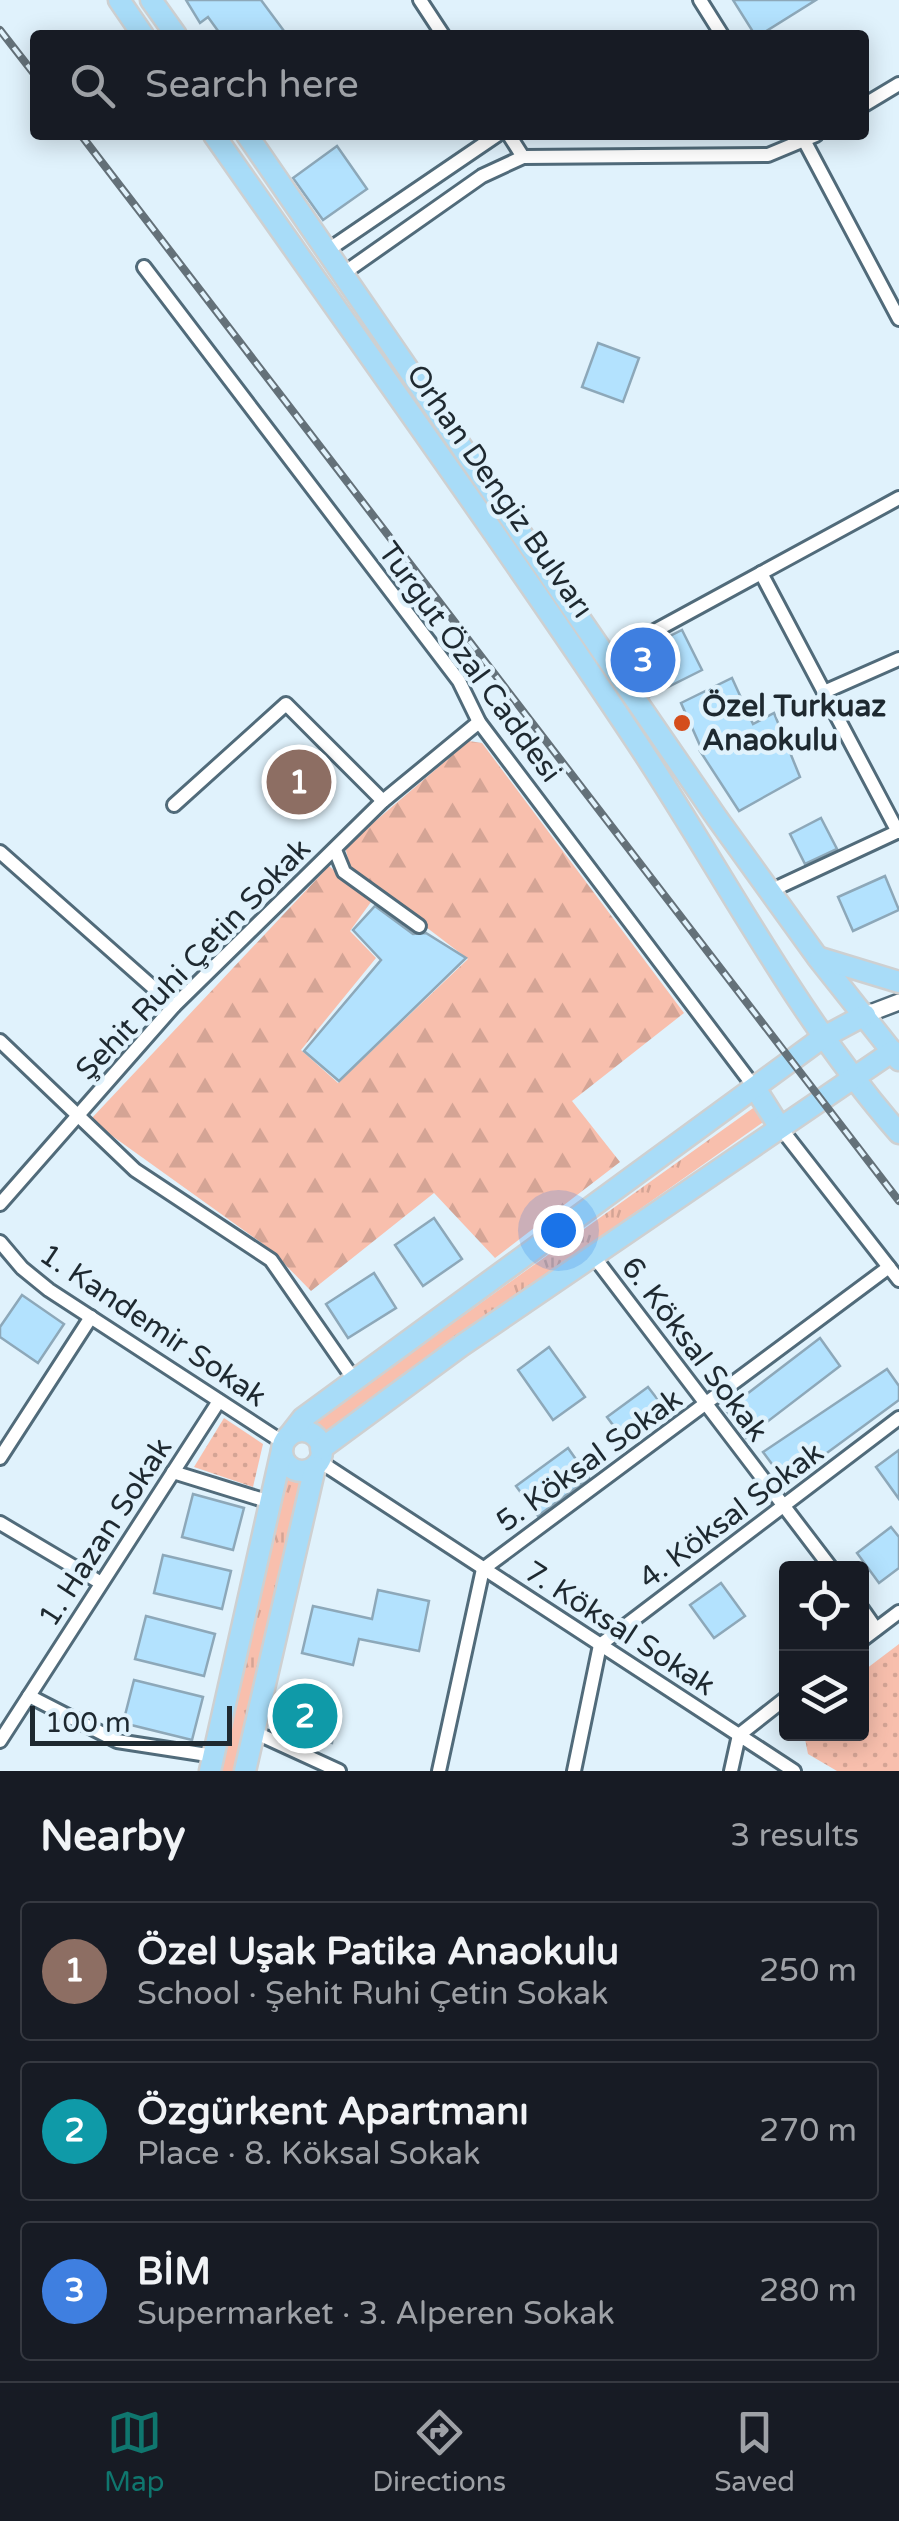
<!DOCTYPE html>
<html lang="en">
<head>
<meta charset="utf-8">
<style>
	body { margin:0; font-family:"Varela Round",sans-serif; background:#242831; color:#f1f3f6 }
	.controls { position:absolute; right:30px; bottom:30px; display:grid; overflow:hidden; border-radius:10px; box-shadow:0 5px 25px #0003 }
	.controls button { width:90px; height:90px; display:grid; place-items:center; padding:0; border:0; border-bottom:2px solid #363941; background:#171b24; color:#f1f3f6; font:50px sans-serif }
	.scale { position:absolute; left:30px; bottom:25px; width:202px; box-sizing:border-box; padding-left:10px; border:5px solid #1e2930; border-top:0; font-size:28px; line-height:35px; white-space:nowrap; color:#1e2930; -webkit-text-stroke:8px #e0f2fc; paint-order:stroke }
	.you { position:absolute; left:558px; top:1230px; width:35px; height:35px; margin:-25px; border:8px solid #fff; border-radius:50%; background:#1a73e8; box-shadow:0 0 0 15px #1a73e833 }
	.badge { display:grid; place-items:center; width:65px; height:65px; border-radius:50%; background:#0f766e; color:#fff; font-size:32px; font-weight:700 }
	.pin { position:absolute; translate:-50% -50%; border:5px solid #fff; box-shadow:0 2px 10px #0006 }
	.list { margin:0; padding:0; list-style:none }
	h2 { display:flex; justify-content:space-between; align-items:center; height:130px; margin:0; padding:0 40px; font-size:42px }
	h2 small { font-size:32px; font-weight:400; color:#9ea1a6 }
	.list li { display:grid; grid-template-columns:65px 1fr auto; gap:30px; align-items:center; box-sizing:border-box; height:140px; margin:0 20px 20px; padding:0 20px; border:2px solid #363941; border-radius:10px }
	.list b { display:block; font-size:38px; white-space:nowrap }
	.list p { margin:0; font-size:32px; white-space:nowrap; color:#9ea1a6 }
	.list em { font-size:32px; font-style:normal; color:#9ea1a6 }
	.icon { flex:none; width:55px; height:55px; fill:none; stroke:currentColor; stroke-width:2; stroke-linecap:round; stroke-linejoin:round }
	.map { position:relative; flex:none; width:899px; height:1771px; overflow:hidden }
	.search { position:absolute; background:#171b24; box-shadow:0 5px 25px #0003; left:30px; right:30px; top:30px; height:110px; display:flex; align-items:center; gap:25px; box-sizing:border-box; padding:0 35px; border-radius:10px; color:#9ea1a6; font-size:38px }
	.sheet { height:610px; background:#171b24 }
	nav { display:flex; justify-content:space-around; align-items:center; box-sizing:border-box; height:140px; border-top:2px solid #363941; background:#171b24; font-size:28px; color:#9ea1a6 }
	nav a { display:grid; justify-items:center; gap:5px }
	nav .on { color:#0f766e }
	.map>svg:first-child { display:block }
	.grass { fill:url(#grass-tufts) }
	.forest { fill:url(#forest-firs) }
	.park { fill:url(#park-dots) }
	.building { fill:#b3e2fe; stroke:#8da8b9; stroke-width:2.5 }
	.lines { fill:none; stroke-linecap:round; stroke-linejoin:round }
	.minor-casing { stroke:#516b7a; stroke-width:18 }
	.tertiary-casing { stroke:#516b7a; stroke-width:20 }
	.primary-casing { stroke:#ced0d1; stroke-width:25 }
	.minor { stroke:#fff; stroke-width:12 }
	.tertiary { stroke:#fff; stroke-width:15 }
	.primary { stroke:#a8dcf8; stroke-width:20 }
	.rail-casing { stroke:#647179; stroke-width:8 }
	.rail { stroke:#e0f2fc; stroke-width:4; stroke-dasharray:11; stroke-linecap:butt }
	.poi-dot { fill:#d44d1c; stroke:#e0f2fc; stroke-width:4 }
	.labels { text-anchor:middle; stroke-width:9; stroke-linejoin:round; paint-order:stroke }
	.street-label { font-size:30px; fill:#1e2930; stroke:#e0f2fc }
	.poi-label { font-size:30px; font-weight:bold; fill:#1e2930; stroke:#e0f2fc; text-anchor:start }
</style>
</head>
<body>
<div class="map">
<svg width="899" height="1771" viewBox="0 0 899 1771">
	<defs>
		<pattern id="grass-tufts" width="24" height="20" patternUnits="userSpaceOnUse" patternTransform="scale(2.5)"><rect width="24" height="20" fill="#f8bfad"/><path d="M3 7l-1-3M5 7V3M7 7l1-3M15 17l-1-3M17 17v-4M19 17l1-3" fill="none" stroke="#d4a495"/></pattern>
		<pattern id="forest-firs" width="22" height="20" patternUnits="userSpaceOnUse" patternTransform="scale(2.5)"><rect width="22" height="20" fill="#f8bfad"/><path d="M5 1l3.5 6h-7zM16 11l3.5 6h-7z" fill="#d4a495"/></pattern>
		<pattern id="park-dots" width="8" height="8" patternUnits="userSpaceOnUse" patternTransform="scale(2.5)"><rect width="8" height="8" fill="#f8bfad"/><path d="M2 2h.1M6 6h.1" fill="none" stroke="#d4a495" stroke-width="1.8" stroke-linecap="round"/></pattern>
	</defs>
	<rect width="100%" height="100%" fill="#e0f2fc"/>
	<g class="grass">
		<polygon points="756,1106 766,1120 319,1436 310,1430 313,1423"/>
		<polygon points="292,1477 302,1485 233,1771 218,1771 287,1481"/>
	</g>
	<polygon class="forest" points="469,741 482,743 684,1013 572,1101 620,1162 495,1258 434,1193 311,1291 270,1249 90,1120 329,866 371,902 350,931 376,958 301,1050 338,1083 468,959 351,870 345,847"/>
	<g class="park">
		<polygon points="224,1418 263,1444 253,1487 194,1467"/>
		<polygon points="899,1644 899,1771 837,1771 808,1754 804,1734 862,1734 862,1672"/>
	</g>
	<g class="building">
		<polygon points="186,0 261,0 287,35 221,35 208,17 200,23"/>
		<polygon points="733,0 816,0 760,35 755,35"/>
		<polygon points="337,146 367,189 323,220 293,178"/>
		<polygon points="598,343 639,358 623,402 582,387"/>
		<polygon points="682,630 702,670 650,696 630,656"/>
		<polygon points="732,678 753,724 774,713 800,777 739,811 700,751 702,750 681,703"/>
		<polygon points="821,818 837,849 805,864 790,834"/>
		<polygon points="885,876 899,910 853,931 838,897"/>
		<polygon points="375,906 413,934 426,933 466,958 339,1081 304,1051 381,960 353,930"/>
		<polygon points="434,1218 462,1259 423,1286 395,1245"/>
		<polygon points="374,1273 396,1308 348,1338 326,1304"/>
		<polygon points="22,1295 64,1324 38,1363 0,1337 0,1327"/>
		<polygon points="820,1338 840,1366 746,1438 726,1410"/>
		<polygon points="549,1347 585,1397 553,1420 518,1370"/>
		<polygon points="887,1369 899,1386 899,1400 786,1483 763,1452"/>
		<polygon points="648,1387 665,1409 624,1440 607,1417"/>
		<polygon points="568,1448 589,1478 538,1516 516,1486"/>
		<polygon points="899,1450 899,1499 876,1467"/>
		<polygon points="193,1494 244,1508 233,1550 182,1537"/>
		<polygon points="891,1527 899,1537 899,1568 879,1583 857,1553"/>
		<polygon points="163,1555 231,1571 222,1609 154,1593"/>
		<polygon points="721,1583 745,1616 714,1638 690,1605"/>
		<polygon points="378,1590 429,1601 419,1651 359,1639 353,1665 302,1653 313,1606 372,1619"/>
		<polygon points="146,1616 215,1634 204,1676 135,1659"/>
		<polygon points="134,1680 203,1697 192,1740 123,1723"/>
		<polygon points="289,1695 337,1707 332,1743 320,1740 319,1743 272,1729 279,1697 288,1699"/>
	</g>
	<g class="lines">
		<g class="minor-casing">
			<g id="minor">
				<polyline points="420,0 443,35"/>
				<polyline points="700,0 722,35"/>
				<polyline points="864,105 899,84"/>
				<polyline points="509,135 523,157"/>
				<polyline points="805,142 899,319"/>
				<polyline points="328,250 497,135"/>
				<polyline points="144,267 459,681 479,722 755,1088"/>
				<polyline points="344,273 482,176 523,157 768,155 816,135"/>
				<polyline points="761,573 898,832"/>
				<polyline points="607,657 899,498"/>
				<polyline points="824,692 899,659"/>
				<polyline points="174,805 286,704 383,801"/>
				<polyline points="335,850 344,872 419,926"/>
				<polyline points="0,852 174,1006"/>
				<polyline points="770,891 899,831"/>
				<polyline points="0,1041 135,1170 271,1260 355,1381"/>
				<polyline points="779,1126 899,1280"/>
				<polyline points="0,1204 174,1006 383,801 479,722"/>
				<polyline points="0,1242 22,1268 49,1290 284,1443"/>
				<polyline points="592,1254 831,1568"/>
				<polyline points="0,1458 91,1317"/>
				<polyline points="319,1461 794,1771"/>
				<polyline points="173,1472 270,1502"/>
				<polyline points="0,1523 101,1583"/>
				<polyline points="862,1609 876,1629"/>
				<polyline points="862,1640 899,1612"/>
				<polyline points="29,1696 117,1741 214,1756"/>
				<polyline points="254,1732 339,1771"/>
				<polyline points="0,1741 219,1401"/>
				<polyline points="439,1771 483,1569 889,1267"/>
				<polyline points="574,1771 600,1645 899,1418"/>
				<polyline points="731,1771 739,1735 786,1698"/>
			</g>
		</g>
		<g class="tertiary-casing">
			<polyline id="tertiary" points="865,1015 899,1002"/>
		</g>
		<g class="primary-casing">
			<g id="primary">
				<polyline points="119,0 143,35"/>
				<polyline points="151,0 176,35"/>
				<path d="M 214,135 C 356,338 501,538 638,744 C 724,874 796,1016 899,1133"/>
				<polyline points="247,135 717,818 818,958 899,1060"/>
				<polyline points="820,958 899,982"/>
				<polyline points="755,1088 779,1126"/>
				<circle cx="302" cy="1451" r="20"/>
				<polyline points="289,1436 303,1418 822,1038 865,1015"/>
				<polyline points="321,1449 461,1346 893,1051"/>
				<polyline points="210,1771 282,1450"/>
				<polyline points="245,1771 315,1467"/>
			</g>
		</g>
		<use href="#minor" class="minor"/>
		<use href="#tertiary" class="tertiary"/>
		<use href="#primary" class="primary"/>
		<g class="rail-casing">
			<g id="rail">
				<polyline points="0,30 35,75"/>
				<polyline points="81,135 899,1201"/>
			</g>
		</g>
		<use href="#rail" class="rail"/>
	</g>
	<circle class="poi-dot" cx="682" cy="723" r="10"/>
	<g class="labels">
		<g class="street-label">
			<text transform="translate(500 491) rotate(55)" y="10">Orhan Dengiz Bulvarı</text>
			<text transform="translate(470 662) rotate(54)" y="10">Turgut Özal Caddesi</text>
			<text transform="translate(193 959) rotate(-46)" y="10">Şehit Ruhi Çetin Sokak</text>
			<text transform="translate(153 1325) rotate(34)" y="10">1. Kandemir Sokak</text>
			<text transform="translate(695 1349) rotate(53)" y="10">6. Köksal Sokak</text>
			<text transform="translate(589 1460) rotate(-36)" y="10">5. Köksal Sokak</text>
			<text transform="translate(731 1515) rotate(-37)" y="10">4. Köksal Sokak</text>
			<text transform="translate(105 1532) rotate(-57)" y="10">1. Hazan Sokak</text>
			<text transform="translate(620 1628) rotate(33)" y="10">7. Köksal Sokak</text>
		</g>
		<g class="poi-label">
			<text x="702" y="716">Özel Turkuaz<tspan x="702" dy="34">Anaokulu</tspan></text>
		</g>
	</g>
</svg>
<div class="controls">
<button><svg class="icon" aria-label="locate" viewBox="0 0 24 24"><circle cx="12" cy="12" r="6"/><path d="M12 2v4M12 18v4M2 12h4M18 12h4"/></svg></button>
<button><svg class="icon" aria-label="layers" viewBox="0 0 24 24"><path d="M12 4l9 5-9 5-9-5zM3 14l9 5 9-5"/></svg></button>
</div>
<div class="scale">100 m</div>
<div class="you"></div>
<div class="pin badge" style="left:299px;top:782px;background:#8d6e63">1</div>
<div class="pin badge" style="left:305px;top:1716px;background:#0f9aa8">2</div>
<div class="pin badge" style="left:643px;top:660px;background:#3f7fe0">3</div>
<div class="search"><svg class="icon" aria-label="search" viewBox="0 0 24 24"><circle cx="10" cy="10" r="6"/><path d="M15 15l6 6"/></svg>Search here</div>
</div>
<section class="sheet">
<h2>Nearby<small>3 results</small></h2>
<ul class="list">
<li><span class="badge" style="background:#8d6e63">1</span><div><b>Özel Uşak Patika Anaokulu</b><p>School · Şehit Ruhi Çetin Sokak</p></div><em>250 m</em></li>
<li><span class="badge" style="background:#0f9aa8">2</span><div><b>Özgürkent Apartmanı</b><p>Place · 8. Köksal Sokak</p></div><em>270 m</em></li>
<li><span class="badge" style="background:#3f7fe0">3</span><div><b>BİM</b><p>Supermarket · 3. Alperen Sokak</p></div><em>280 m</em></li>
</ul>
</section>
<nav>
<a class="on"><svg class="icon" aria-label="map" viewBox="0 0 24 24"><path d="M3 6l6-2 6 2 6-2v14l-6 2-6-2-6 2zM9 4v14M15 6v14"/></svg>Map</a>
<a><svg class="icon" aria-label="directions" viewBox="0 0 24 24"><path d="M12 3l9 9-9 9-9-9zM9 14v-3h6M13 9l2 2-2 2"/></svg>Directions</a>
<a><svg class="icon" aria-label="saved" viewBox="0 0 24 24"><path d="M7 4h10v16l-5-4-5 4z"/></svg>Saved</a>
</nav>
</body>
</html>
